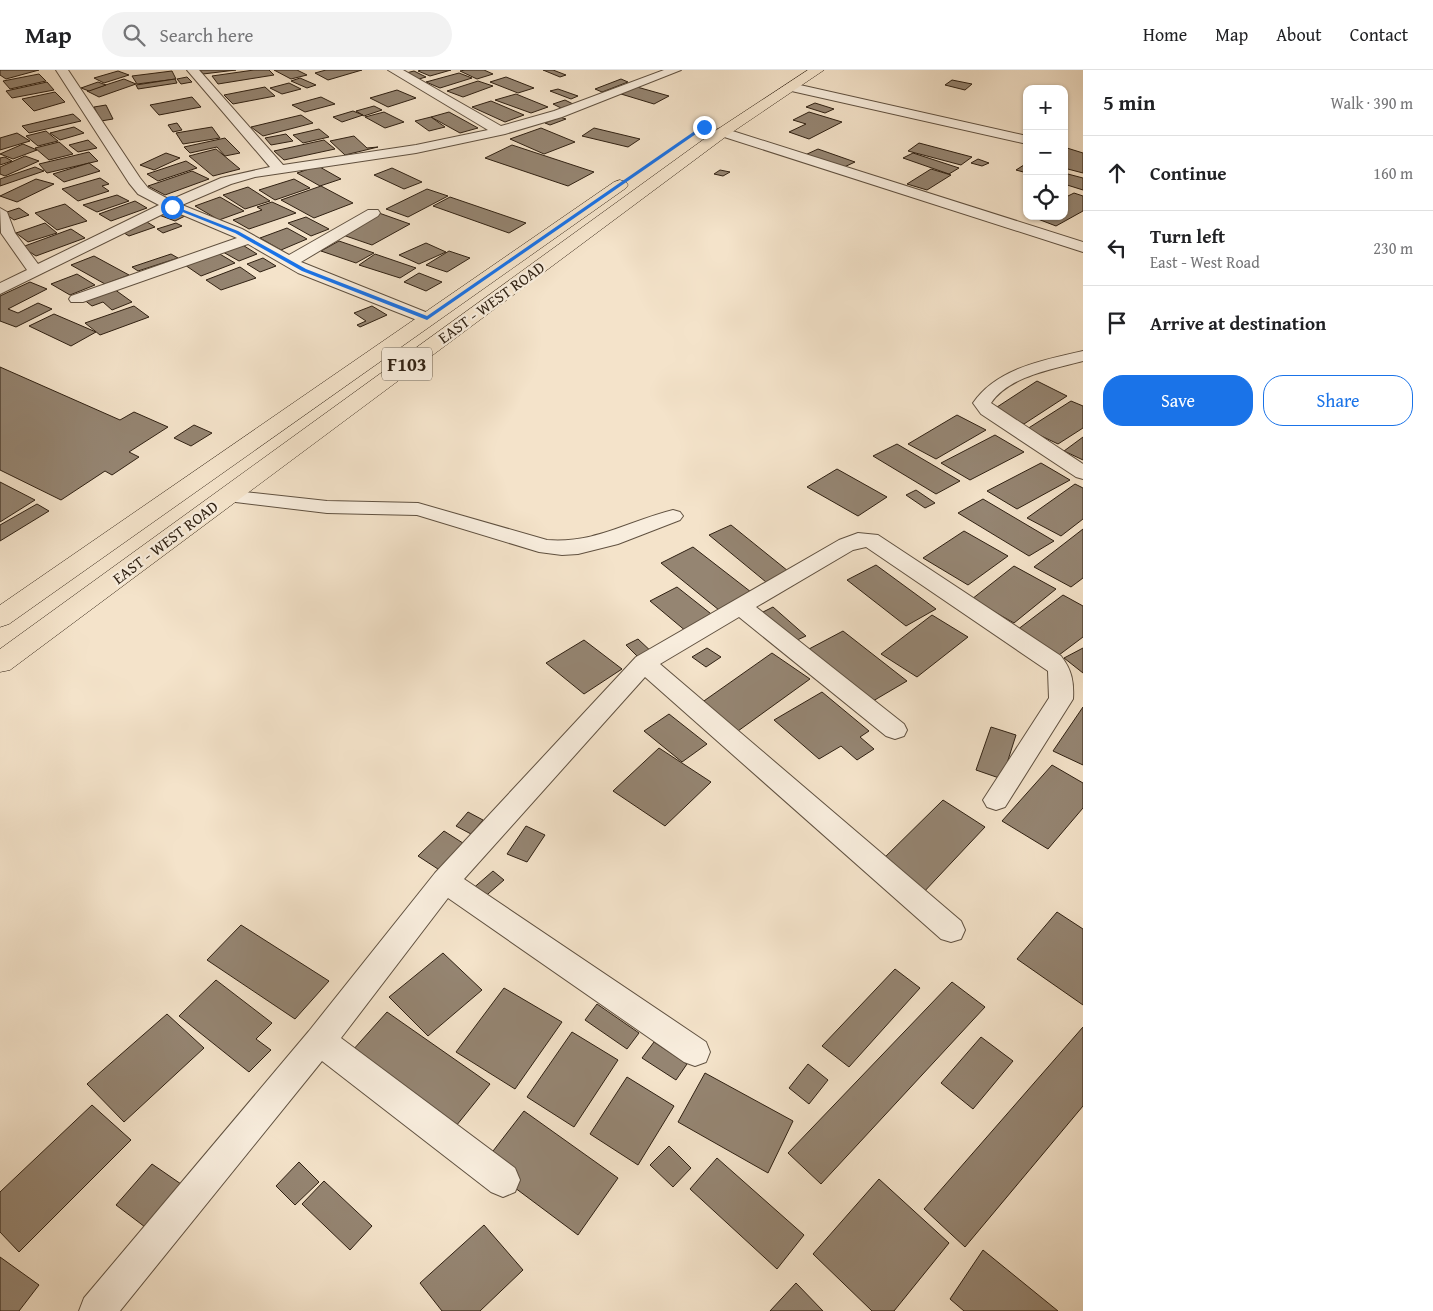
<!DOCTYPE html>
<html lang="en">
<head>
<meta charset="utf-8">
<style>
	body { margin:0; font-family:"Gentium Book Plus",serif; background:#f2f2f2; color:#202124 }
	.controls { position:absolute; right:15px; top:15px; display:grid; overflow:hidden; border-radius:10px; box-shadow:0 1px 4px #0004 }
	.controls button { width:45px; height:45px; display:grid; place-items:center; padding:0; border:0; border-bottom:1px solid #e0e0e0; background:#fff; color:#202124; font:25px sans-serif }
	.stop { position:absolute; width:15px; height:15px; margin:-11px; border:4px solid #1a73e8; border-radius:50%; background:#fff }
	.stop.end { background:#1a73e8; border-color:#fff; box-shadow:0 1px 5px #0008 }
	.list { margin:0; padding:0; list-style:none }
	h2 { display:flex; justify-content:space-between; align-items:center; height:65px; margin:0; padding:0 20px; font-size:21px }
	h2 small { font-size:16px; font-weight:400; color:#757577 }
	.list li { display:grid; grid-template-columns:32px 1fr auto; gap:15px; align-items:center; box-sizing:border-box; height:75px; padding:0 20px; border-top:1px solid #e0e0e0 }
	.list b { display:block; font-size:19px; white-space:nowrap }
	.list p { margin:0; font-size:16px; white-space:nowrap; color:#757577 }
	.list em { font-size:16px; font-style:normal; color:#757577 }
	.actions { display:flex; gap:10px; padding:15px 20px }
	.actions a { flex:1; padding:11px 0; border:1px solid #1a73e8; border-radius:20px; text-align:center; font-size:18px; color:#1a73e8 }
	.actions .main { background:#1a73e8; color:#fff }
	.icon { flex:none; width:28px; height:28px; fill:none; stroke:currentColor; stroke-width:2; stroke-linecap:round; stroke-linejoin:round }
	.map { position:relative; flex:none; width:1083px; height:1241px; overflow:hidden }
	header { display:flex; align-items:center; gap:30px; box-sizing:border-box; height:70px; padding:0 25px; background:#fff; border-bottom:1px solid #e0e0e0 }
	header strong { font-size:24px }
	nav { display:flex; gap:28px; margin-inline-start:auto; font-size:18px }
	.search { width:350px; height:45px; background:#f2f2f2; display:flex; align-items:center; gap:12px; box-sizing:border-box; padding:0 18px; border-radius:28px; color:#757577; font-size:19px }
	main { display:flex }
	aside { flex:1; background:#fff }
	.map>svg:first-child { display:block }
	.building { fill:#958572; stroke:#2f2012 }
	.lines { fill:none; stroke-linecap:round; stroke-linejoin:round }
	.minor-casing { stroke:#605140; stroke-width:2 }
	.major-casing { stroke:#2f2012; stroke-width:1 }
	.minor { fill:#f8eddd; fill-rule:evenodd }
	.major { fill:#f4e3ca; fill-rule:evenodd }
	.route { fill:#1a73e8 }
	.labels { text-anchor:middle; stroke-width:4.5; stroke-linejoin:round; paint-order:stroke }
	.far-street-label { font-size:16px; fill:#2f2012; stroke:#f8eddd }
	.shield { fill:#f8eddd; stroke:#6b5e4f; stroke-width:1 }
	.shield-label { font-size:19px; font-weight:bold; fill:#2f2012 }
</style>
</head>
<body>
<header>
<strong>Map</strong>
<div class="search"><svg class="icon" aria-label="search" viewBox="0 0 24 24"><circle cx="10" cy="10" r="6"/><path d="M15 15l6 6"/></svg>Search here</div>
<nav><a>Home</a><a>Map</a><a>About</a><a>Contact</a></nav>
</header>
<main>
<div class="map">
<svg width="1083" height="1241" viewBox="0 0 1083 1241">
	<rect width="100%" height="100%" fill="#f4e3ca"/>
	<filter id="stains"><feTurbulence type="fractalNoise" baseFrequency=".004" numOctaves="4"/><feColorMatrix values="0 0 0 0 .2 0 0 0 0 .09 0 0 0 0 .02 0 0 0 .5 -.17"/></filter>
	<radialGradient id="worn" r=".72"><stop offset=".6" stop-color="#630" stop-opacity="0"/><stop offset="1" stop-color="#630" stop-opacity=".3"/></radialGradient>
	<g class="building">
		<polygon points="0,0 39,0 6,9 0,5"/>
		<polygon points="200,0 236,0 203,4"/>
		<polygon points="254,0 269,0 274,5 218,14 212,6"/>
		<polygon points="274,0 297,0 307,5 291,9"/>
		<polygon points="326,0 362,0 328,10 315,3"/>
		<polygon points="421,0 451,0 430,6 418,1"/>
		<polygon points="465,0 484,0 493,4 477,9 460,1"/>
		<polygon points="543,0 553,0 566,5 560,7"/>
		<polygon points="118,1 129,5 104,13 94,8"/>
		<polygon points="172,1 176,9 137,14 132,6"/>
		<polygon points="414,1 426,7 419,9 406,3"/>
		<polygon points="459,3 472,8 440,18 426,12"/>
		<polygon points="39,4 46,11 10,19 3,11"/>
		<polygon points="187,7 192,12 181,14 177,9"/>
		<polygon points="506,7 534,18 518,23 490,12"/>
		<polygon points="300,8 316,15 307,18 291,11"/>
		<polygon points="124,9 136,14 99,27 87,21"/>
		<polygon points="175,9 177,13 138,19 136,15"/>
		<polygon points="621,9 628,12 602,22 595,19"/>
		<polygon points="952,10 972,14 965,20 945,15"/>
		<polygon points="478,11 493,16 463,27 447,21"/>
		<polygon points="47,12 54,20 12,28 6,21"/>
		<polygon points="98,12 106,15 89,21 81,18"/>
		<polygon points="289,13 301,19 282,24 270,18"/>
		<polygon points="265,17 275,26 233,34 224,25"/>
		<polygon points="637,17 669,26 654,34 621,24"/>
		<polygon points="558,19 578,26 571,29 550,21"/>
		<polygon points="397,20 416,28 388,37 370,28"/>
		<polygon points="55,22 65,32 34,41 22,29"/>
		<polygon points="516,24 548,37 531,43 495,30"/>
		<polygon points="192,27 201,37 159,45 150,35"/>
		<polygon points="321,27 335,34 305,42 292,35"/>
		<polygon points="565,30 573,34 561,38 553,34"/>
		<polygon points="491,31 524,45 505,52 472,37"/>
		<polygon points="815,33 834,39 825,43 806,37"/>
		<polygon points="106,35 113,49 101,51 94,37"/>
		<polygon points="374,36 382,40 364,46 356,41"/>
		<polygon points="353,41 363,45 342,52 333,47"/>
		<polygon points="384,42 404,52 385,58 365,47"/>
		<polygon points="449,42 478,58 460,63 431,47"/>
		<polygon points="809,42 842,52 809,69 789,62 806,54 793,50"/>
		<polygon points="73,44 81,51 29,63 22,56"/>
		<polygon points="301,45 313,53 263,66 251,57"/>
		<polygon points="431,47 445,57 429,61 415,51"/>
		<polygon points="560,47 566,49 550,55 545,53"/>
		<polygon points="177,53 182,60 173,62 168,55"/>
		<polygon points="74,57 84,63 60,70 50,63"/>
		<polygon points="212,57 220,68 183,74 176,63"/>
		<polygon points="541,58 575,72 544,84 510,69"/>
		<polygon points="594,58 640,69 628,77 582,66"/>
		<polygon points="319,59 329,67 303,73 293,65"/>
		<polygon points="46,61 58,71 38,76 26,66"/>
		<polygon points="17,63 30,71 0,80 0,68"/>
		<polygon points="286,64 293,71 271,75 265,68"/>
		<polygon points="354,66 367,78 378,77 345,85 330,71"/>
		<polygon points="225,68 240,83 225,86 217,77 190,83 184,77"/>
		<polygon points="88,70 97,78 78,82 69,75"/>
		<polygon points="324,70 335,79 284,90 274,81"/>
		<polygon points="59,72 73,84 49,90 35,78"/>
		<polygon points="919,73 972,87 961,95 908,81"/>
		<polygon points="23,74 37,80 13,89 0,84"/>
		<polygon points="512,75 594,102 568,116 485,88"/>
		<polygon points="1067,78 1083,83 1083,103 1064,98 1064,81"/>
		<polygon points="216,79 240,99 213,106 189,86"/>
		<polygon points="818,79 855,92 842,98 805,85"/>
		<polygon points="89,82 98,91 47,103 39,94"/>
		<polygon points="166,83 180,88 154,100 140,95"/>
		<polygon points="913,83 959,98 949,104 903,88"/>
		<polygon points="25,86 39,91 5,106 0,104 0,97"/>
		<polygon points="5,87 12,91 0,95 0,88"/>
		<polygon points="978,89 989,93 982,96 971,93"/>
		<polygon points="186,91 197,98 158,111 147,104"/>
		<polygon points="89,93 100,101 64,112 53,104"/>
		<polygon points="1027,93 1027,103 1016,100"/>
		<polygon points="318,96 341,109 320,116 297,103"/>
		<polygon points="35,97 44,101 0,116 0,109"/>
		<polygon points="392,98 422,112 404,119 374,105"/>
		<polygon points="931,99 951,105 927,120 907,114"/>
		<polygon points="720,100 730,102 723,106 714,104"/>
		<polygon points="192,101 209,109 165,125 148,116"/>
		<polygon points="1064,103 1083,108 1083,120 1064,114"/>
		<polygon points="100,108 109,114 102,116 109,121 78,131 62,119"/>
		<polygon points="36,109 54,114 17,132 0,126"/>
		<polygon points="294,109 310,118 275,130 259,120"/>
		<polygon points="321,116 353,133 314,148 281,130"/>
		<polygon points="248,117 270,131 245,139 223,125"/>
		<polygon points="427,119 448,126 408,147 386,139"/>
		<polygon points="1074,123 1083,126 1083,141 1056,156 1030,146 1064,146 1064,128"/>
		<polygon points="117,125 129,131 97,142 83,135"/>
		<polygon points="220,127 244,141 219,150 195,136"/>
		<polygon points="450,127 526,153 509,163 433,136"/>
		<polygon points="135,131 147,138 111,151 99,144"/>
		<polygon points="272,132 296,143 249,159 233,150 262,140 257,137"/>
		<polygon points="65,134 87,151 57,160 35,143"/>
		<polygon points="19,138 29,145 14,150 4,143"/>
		<polygon points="169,140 185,146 175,151 159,145"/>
		<polygon points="379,143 410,154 372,175 340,164"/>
		<polygon points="306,147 329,159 311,166 288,153"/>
		<polygon points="147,152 155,157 129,166 121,161"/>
		<polygon points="45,153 57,163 28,172 16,163"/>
		<polygon points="176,153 182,156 163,163 157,159"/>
		<polygon points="287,158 307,169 281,180 260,168"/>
		<polygon points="71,159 85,168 36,186 22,177"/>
		<polygon points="339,171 374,183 356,193 321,181"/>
		<polygon points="426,173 446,182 419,194 399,185"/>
		<polygon points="241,174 257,184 239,191 223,182"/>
		<polygon points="449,181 470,188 447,202 426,195"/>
		<polygon points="218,183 235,193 201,206 185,195"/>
		<polygon points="171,184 178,188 138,201 132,197"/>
		<polygon points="375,184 416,198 400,208 359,195"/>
		<polygon points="94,186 129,205 105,214 71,195"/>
		<polygon points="263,188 276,196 260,202 247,194"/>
		<polygon points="240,197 256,208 221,220 206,210"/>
		<polygon points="419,203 442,212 426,221 404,212"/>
		<polygon points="77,204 95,215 70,225 51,214"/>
		<polygon points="30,212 47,219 8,239 18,243 38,233 52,239 16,257 0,251 0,226"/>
		<polygon points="114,219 132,232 112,240 103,232 92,236 83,229"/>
		<polygon points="134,236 149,247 100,265 85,253"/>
		<polygon points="372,236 387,245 360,257 357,255 366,251 354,243"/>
		<polygon points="54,244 96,262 71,276 29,256"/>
		<polygon points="0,297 120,350 134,342 168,357 129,382 139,387 112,405 105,401 61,430 0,400"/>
		<polygon points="1037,311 1067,326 1024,354 994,339"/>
		<polygon points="1071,331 1083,336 1083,358 1058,374 1027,359"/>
		<polygon points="957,345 986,360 936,389 908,374"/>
		<polygon points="194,355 212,363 191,376 174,368"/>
		<polygon points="995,365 1024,382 970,410 941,393"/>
		<polygon points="1083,367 1083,390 1064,381"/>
		<polygon points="897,374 960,411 936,424 873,386"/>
		<polygon points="1041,393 1070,410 1017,439 987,421"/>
		<polygon points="837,399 887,427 858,446 807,417"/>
		<polygon points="0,412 35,430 0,452"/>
		<polygon points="1075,414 1083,418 1083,449 1061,466 1027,448"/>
		<polygon points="916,420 935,433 925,438 906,425"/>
		<polygon points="983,429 1054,471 1029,486 958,443"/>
		<polygon points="37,434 49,441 0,471 0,455"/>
		<polygon points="731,455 788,501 766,512 709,465"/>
		<polygon points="1083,459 1083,508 1071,517 1034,497"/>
		<polygon points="964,461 1008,486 968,515 923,488"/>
		<polygon points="693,477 751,522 719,540 661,493"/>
		<polygon points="876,495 936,539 906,556 847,510"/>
		<polygon points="1014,496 1056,519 1014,553 972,529"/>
		<polygon points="677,517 715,547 687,562 650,531"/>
		<polygon points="1063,525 1083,536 1083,567 1059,585 1017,560"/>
		<polygon points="773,537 806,566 795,571 761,543"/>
		<polygon points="932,545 968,567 917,607 881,584"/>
		<polygon points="843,561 907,611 873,631 809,579"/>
		<polygon points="638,569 655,585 642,591 626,575"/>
		<polygon points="584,570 622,599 584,624 546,593"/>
		<polygon points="707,578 721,587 706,597 692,587"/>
		<polygon points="1083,578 1083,603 1064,588"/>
		<polygon points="772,583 810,609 738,661 701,633"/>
		<polygon points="822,622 869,661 860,667 874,679 857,690 841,676 819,689 774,650"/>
		<polygon points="1083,637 1083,695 1053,681"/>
		<polygon points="669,644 707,674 682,692 644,661"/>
		<polygon points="991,657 1016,665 1002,709 976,700"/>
		<polygon points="659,678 711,712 665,756 613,721"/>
		<polygon points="1052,695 1083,713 1083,738 1048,779 1002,751"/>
		<polygon points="943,730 985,757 921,825 878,794"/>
		<polygon points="468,742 483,750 471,764 456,756"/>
		<polygon points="526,756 545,765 527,792 507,784"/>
		<polygon points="444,761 466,775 441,801 418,786"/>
		<polygon points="493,801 504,810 481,830 470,821"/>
		<polygon points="1057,842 1083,859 1083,935 1017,889"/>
		<polygon points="241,855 329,911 295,949 207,890"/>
		<polygon points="443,883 482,920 428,966 389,927"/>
		<polygon points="895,899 920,918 849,997 822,976"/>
		<polygon points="216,910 272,953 256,969 271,980 249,1002 179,946"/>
		<polygon points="952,912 985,937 821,1114 788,1083"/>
		<polygon points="504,918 562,952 515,1019 456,982"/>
		<polygon points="597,934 639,963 627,979 585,950"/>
		<polygon points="387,942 490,1014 456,1056 352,981"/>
		<polygon points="167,944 204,978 124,1052 87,1014"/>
		<polygon points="1083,957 1083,1036 965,1177 924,1139"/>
		<polygon points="572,962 618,990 574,1057 527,1027"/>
		<polygon points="981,967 1013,991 973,1039 941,1013"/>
		<polygon points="654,972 687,994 676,1010 642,988"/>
		<polygon points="808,994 828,1010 809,1034 789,1018"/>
		<polygon points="705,1003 793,1051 768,1103 678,1052"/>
		<polygon points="627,1007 674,1036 638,1095 590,1064"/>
		<polygon points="92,1035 131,1070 19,1182 0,1162 0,1122"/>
		<polygon points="524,1041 618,1108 578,1165 483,1094"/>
		<polygon points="669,1076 691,1098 673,1117 650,1095"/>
		<polygon points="717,1088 804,1165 777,1199 690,1119"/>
		<polygon points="299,1092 319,1112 295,1135 276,1116"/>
		<polygon points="152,1094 181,1114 145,1157 116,1135"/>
		<polygon points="879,1109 949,1173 894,1241 872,1241 813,1184"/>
		<polygon points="324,1111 372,1156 350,1180 302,1134"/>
		<polygon points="484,1155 523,1200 480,1241 442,1241 420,1213"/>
		<polygon points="983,1180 1058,1241 964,1241 950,1229"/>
		<polygon points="0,1187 39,1215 19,1241 0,1241"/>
		<polygon points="796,1213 823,1241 770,1241"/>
	</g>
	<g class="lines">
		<g class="minor-casing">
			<g id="minor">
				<polygon points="56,0 68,0 140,108 148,118 170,130 221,108 270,97 187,0 199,0 283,95 416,75 488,60 388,0 403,0 501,56 554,41 664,0 681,0 562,47 505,64 416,83 255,107 231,114 182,135 242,159 289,185 368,140 378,140 380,143 378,146 301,192 433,245 435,249 433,253 427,254 298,203 248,174 83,232 71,232 69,229 71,226 237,168 171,140 0,224 0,213 27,200 1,163 0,138 7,142 15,163 38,194 159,135 138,124 129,113"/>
				<polygon points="791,13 1027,66 1027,74 787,20 785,17"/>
				<polygon points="723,58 1083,172 1083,182 718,65 717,62 718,59"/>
				<path d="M 1083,281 L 1083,291 C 1054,299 1009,306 991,333 L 1083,394 L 1083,409 L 1076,407 L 981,344 L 973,333 C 997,298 1044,290 1083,281 Z"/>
				<path d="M 226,420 L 327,431 L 418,433 L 547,470 C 594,474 629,451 673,440 L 680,442 L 683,446 L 680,450 L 618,474 L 578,484 L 562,485 L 539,482 L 417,445 L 327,443 L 219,430 L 216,426 L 219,422 Z"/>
				<path d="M 858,463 L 878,465 L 1061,586 C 1072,600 1074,612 1073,629 L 1005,737 L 996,740 L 987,737 L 983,730 L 1049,628 L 1048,601 L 866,477 L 853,480 L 756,537 L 904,654 L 907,660 L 904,666 L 895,669 L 886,666 L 739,547 L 660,594 L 961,851 L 965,860 L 961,869 L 951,872 L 941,869 L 645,607 L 464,809 L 706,972 L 710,982 L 706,992 L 695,996 L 684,992 L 448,828 L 341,968 L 515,1098 L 520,1110 L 515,1122 L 503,1127 L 491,1122 L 322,991 L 120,1241 L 79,1241 L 84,1228 L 309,961 L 435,803 L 636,587 L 839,470 Z"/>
			</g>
		</g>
		<g class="major-casing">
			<g id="major">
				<polygon points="808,0 824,0 728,65 10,600 0,602 0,579 718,59"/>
				<polygon points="620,110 626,112 628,115 626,118 9,554 0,557 0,535 614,112"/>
			</g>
		</g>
		<use href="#minor" class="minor"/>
		<use href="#major" class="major"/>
	</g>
	<polygon class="route" points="702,56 706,57 427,250 302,201 235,163 170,137 174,136 238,161 306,199 427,246"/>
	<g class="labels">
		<g class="far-street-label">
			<text transform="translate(491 232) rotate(-36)" y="6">EAST - WEST ROAD</text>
			<text transform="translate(165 472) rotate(-37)" y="6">EAST - WEST ROAD</text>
		</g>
		<rect class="shield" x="382" y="277.5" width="50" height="33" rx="4"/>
		<g class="shield-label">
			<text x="407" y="301">F103</text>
		</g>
	</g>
	<rect width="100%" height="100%" filter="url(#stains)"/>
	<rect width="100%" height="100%" fill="url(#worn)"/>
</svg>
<div class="controls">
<button>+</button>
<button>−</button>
<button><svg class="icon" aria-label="locate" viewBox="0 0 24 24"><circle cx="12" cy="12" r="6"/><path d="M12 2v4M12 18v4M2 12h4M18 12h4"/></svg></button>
</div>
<div class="stop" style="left:172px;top:137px"></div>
<div class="stop end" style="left:704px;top:57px"></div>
</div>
<aside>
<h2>5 min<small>Walk · 390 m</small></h2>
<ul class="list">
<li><svg class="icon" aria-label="ahead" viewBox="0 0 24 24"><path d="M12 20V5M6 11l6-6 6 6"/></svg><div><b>Continue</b></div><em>160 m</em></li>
<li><svg class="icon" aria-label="left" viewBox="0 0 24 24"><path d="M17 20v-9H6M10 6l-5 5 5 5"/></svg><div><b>Turn left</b><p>East - West Road</p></div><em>230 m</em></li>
<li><svg class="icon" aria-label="arrive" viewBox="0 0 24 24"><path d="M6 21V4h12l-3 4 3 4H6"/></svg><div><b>Arrive at destination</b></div></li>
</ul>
<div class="actions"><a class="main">Save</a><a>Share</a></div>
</aside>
</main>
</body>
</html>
